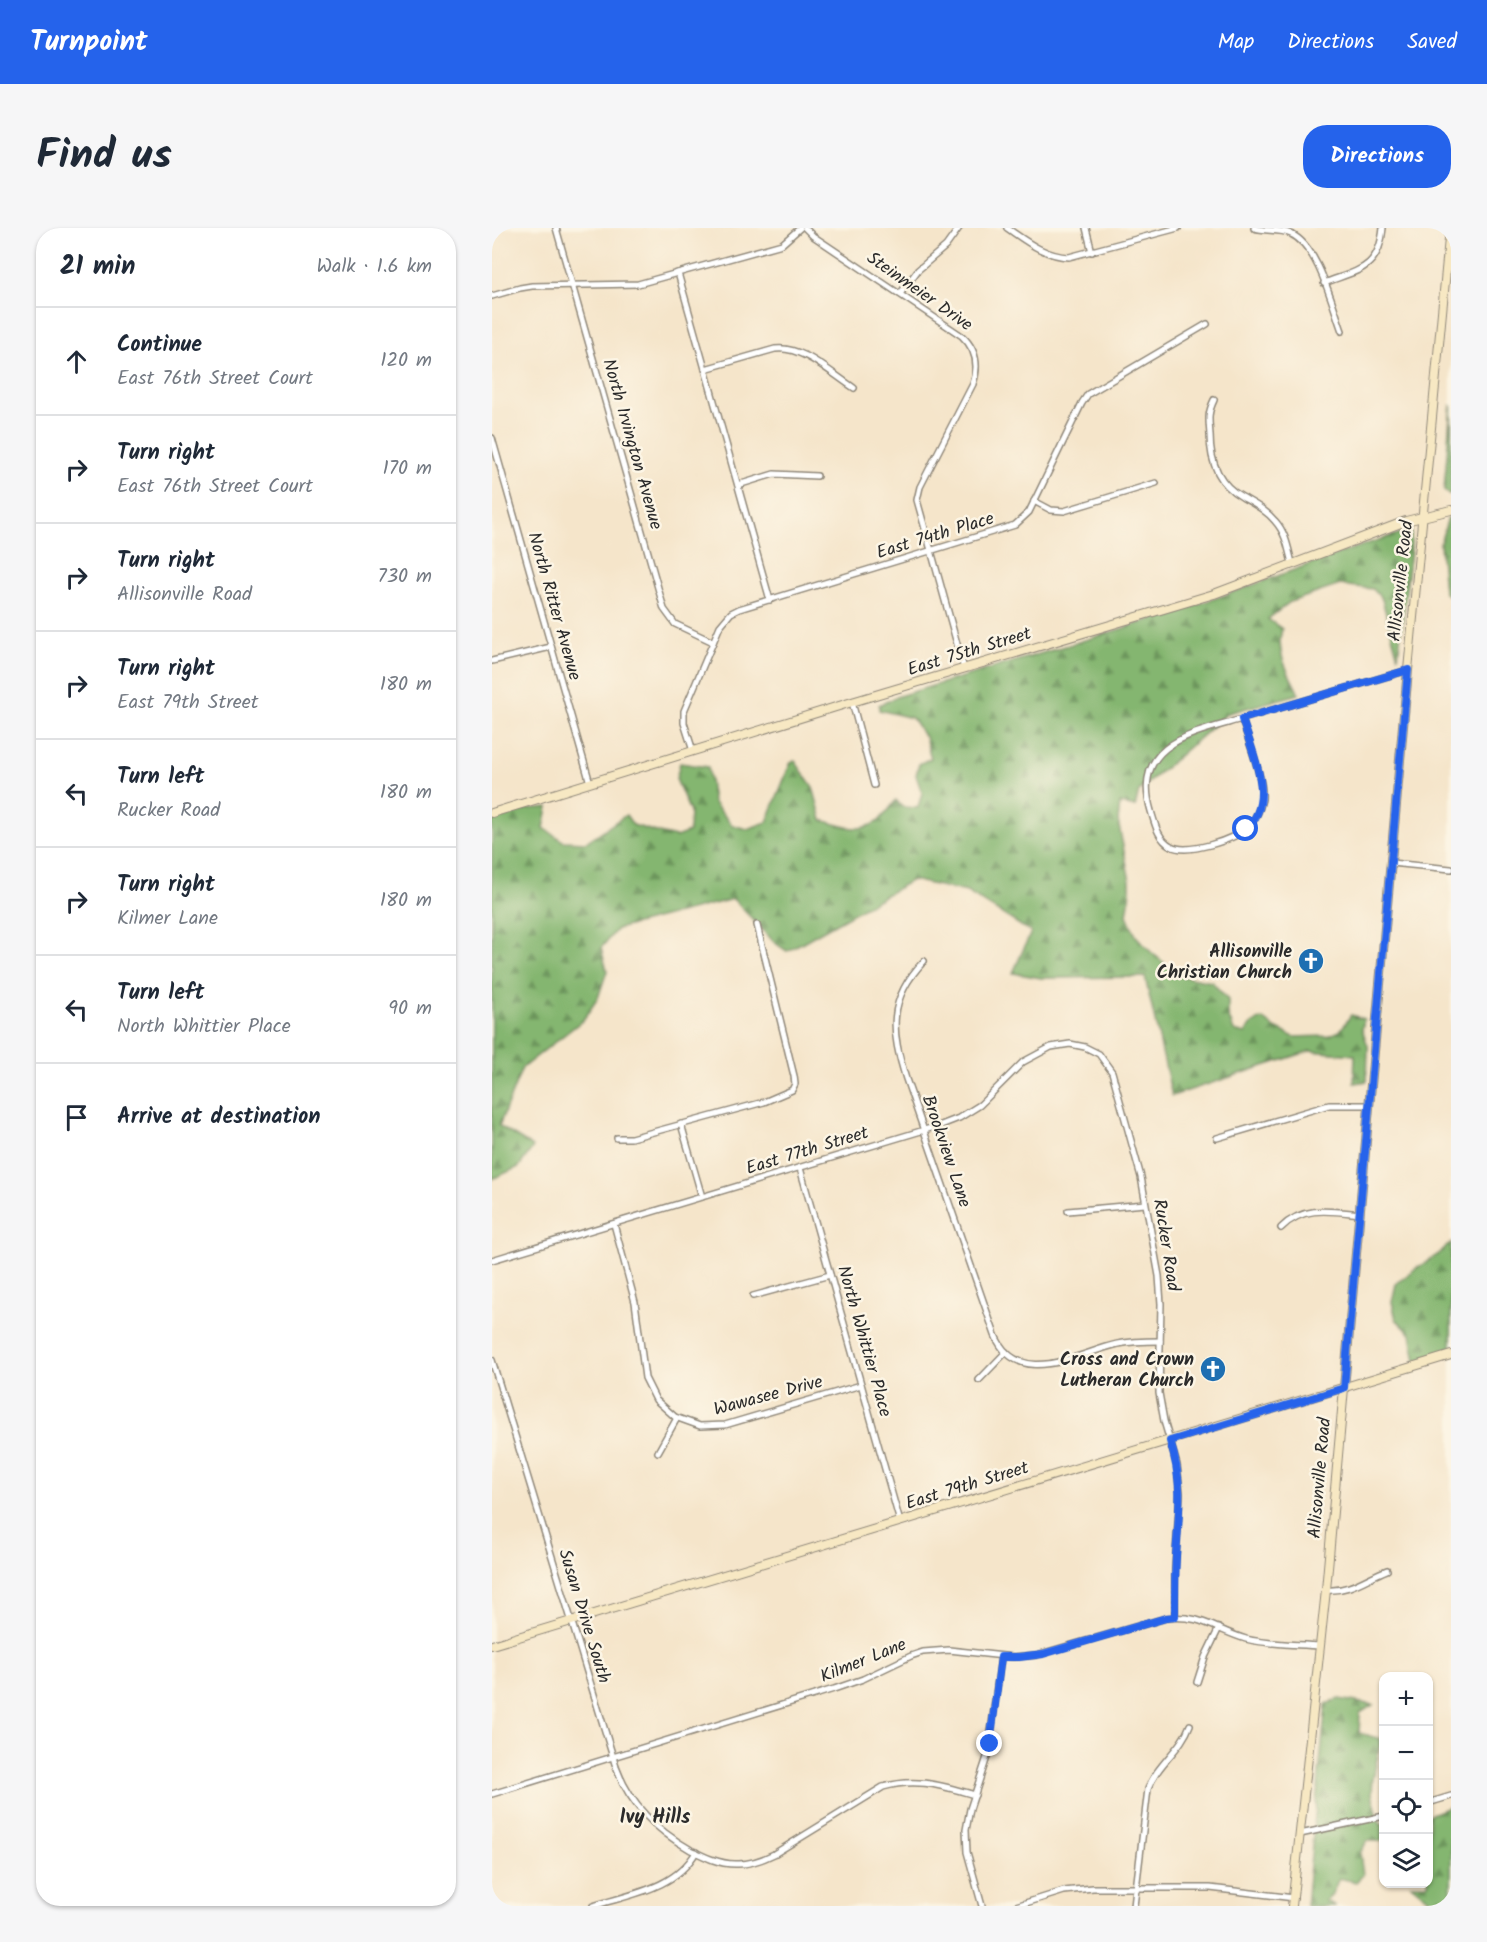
<!DOCTYPE html>
<html lang="en">
<head>
<meta charset="utf-8">
<style>
	body { margin:0; font-family:Kalam,sans-serif; background:#f6f6f7; color:#1f2937 }
	.controls { position:absolute; right:18px; bottom:18px; display:grid; overflow:hidden; border-radius:12px; box-shadow:0 2px 4px #0004 }
	.controls button { width:54px; height:54px; display:grid; place-items:center; padding:0; border:0; border-bottom:2px solid #e0e1e3; background:#fff; color:#1f2937; font:30px sans-serif }
	.stop { position:absolute; width:18px; height:18px; margin:-14px; border:4px solid #2563eb; border-radius:50%; background:#fff }
	.stop.end { background:#2563eb; border-color:#fff; box-shadow:0 2px 6px #0008 }
	.list { margin:0; padding:0; list-style:none }
	h2 { display:flex; justify-content:space-between; align-items:center; height:78px; margin:0; padding:0 24px; font-size:26px }
	h2 small { font-size:20px; font-weight:400; color:#747a83 }
	.list li { display:grid; grid-template-columns:39px 1fr auto; gap:18px; align-items:center; box-sizing:border-box; height:108px; padding:0 24px; border-top:2px solid #e0e1e3 }
	.list b { display:block; font-size:22px; white-space:nowrap }
	.list p { margin:0; font-size:20px; white-space:nowrap; color:#747a83 }
	.list em { font-size:20px; font-style:normal; color:#747a83 }
	.icon { flex:none; width:33px; height:33px; fill:none; stroke:currentColor; stroke-width:2; stroke-linecap:round; stroke-linejoin:round }
	.map { position:relative; flex:none; width:959px; height:1678px; overflow:hidden; border-radius:24px }
	header { display:flex; align-items:center; gap:36px; box-sizing:border-box; height:84px; padding:0 30px; background:#2563eb; color:#fff }
	header strong { font-size:28px }
	nav { display:flex; gap:33px; margin-inline-start:auto; font-size:21px }
	.intro { display:flex; align-items:center; justify-content:space-between; box-sizing:border-box; height:144px; padding:0 36px }
	h1 { margin:0; font-size:42px }
	.button { padding:15px 27px; border-radius:24px; background:#2563eb; color:#fff; font-size:21px; font-weight:700 }
	main { display:flex; gap:36px; padding:0 36px }
	aside { flex:1; background:#fff; border-radius:24px; box-shadow:0 2px 4px #0004 }
	.map>svg:first-child { display:block }
	.forest { fill:url(#forest-firs); stroke:#58704e; stroke-width:1.5 }
	.lines { fill:none; stroke-linecap:round; stroke-linejoin:round }
	.street-casing { stroke:#90887a; stroke-width:8 }
	.secondary-casing { stroke:#90887a; stroke-width:10 }
	.street { stroke:#fff; stroke-width:5 }
	.secondary { stroke:#f7e8c3; stroke-width:8 }
	.route { stroke:#2563eb; stroke-width:8 }
	.labels { text-anchor:middle; stroke-width:5; stroke-linejoin:round; paint-order:stroke }
	.street-label { font-size:18px; fill:#2b2b2b; stroke:#fcf5e5 }
	.poi-label { font-size:18px; font-weight:bold; fill:#2b2b2b; stroke:#fcf5e5; text-anchor:end }
	.neighbourhood-label { font-size:20px; font-weight:bold; fill:#2b2b2b; stroke:#fcf5e5 }
</style>
</head>
<body>
<header>
<strong>Turnpoint</strong>
<nav><a>Map</a><a>Directions</a><a>Saved</a></nav>
</header>
<div class="intro"><h1>Find us</h1><a class="button">Directions</a></div>
<main>
<aside>
<h2>21 min<small>Walk · 1.6 km</small></h2>
<ul class="list">
<li><svg class="icon" aria-label="ahead" viewBox="0 0 24 24"><path d="M12 20V5M6 11l6-6 6 6"/></svg><div><b>Continue</b><p>East 76th Street Court</p></div><em>120 m</em></li>
<li><svg class="icon" aria-label="right" viewBox="0 0 24 24"><path d="M7 20v-9h11M14 6l5 5-5 5"/></svg><div><b>Turn right</b><p>East 76th Street Court</p></div><em>170 m</em></li>
<li><svg class="icon" aria-label="right" viewBox="0 0 24 24"><path d="M7 20v-9h11M14 6l5 5-5 5"/></svg><div><b>Turn right</b><p>Allisonville Road</p></div><em>730 m</em></li>
<li><svg class="icon" aria-label="right" viewBox="0 0 24 24"><path d="M7 20v-9h11M14 6l5 5-5 5"/></svg><div><b>Turn right</b><p>East 79th Street</p></div><em>180 m</em></li>
<li><svg class="icon" aria-label="left" viewBox="0 0 24 24"><path d="M17 20v-9H6M10 6l-5 5 5 5"/></svg><div><b>Turn left</b><p>Rucker Road</p></div><em>180 m</em></li>
<li><svg class="icon" aria-label="right" viewBox="0 0 24 24"><path d="M7 20v-9h11M14 6l5 5-5 5"/></svg><div><b>Turn right</b><p>Kilmer Lane</p></div><em>180 m</em></li>
<li><svg class="icon" aria-label="left" viewBox="0 0 24 24"><path d="M17 20v-9H6M10 6l-5 5 5 5"/></svg><div><b>Turn left</b><p>North Whittier Place</p></div><em>90 m</em></li>
<li><svg class="icon" aria-label="arrive" viewBox="0 0 24 24"><path d="M6 21V4h12l-3 4 3 4H6"/></svg><div><b>Arrive at destination</b></div></li>
</ul>
</aside>
<div class="map">
<svg width="959" height="1678" viewBox="0 0 959 1678">
	<defs>
		<pattern id="forest-firs" width="22" height="20" patternUnits="userSpaceOnUse" patternTransform="scale(1.5)"><rect width="22" height="20" fill="#84b670"/><path d="M5 1l3.5 6h-7zM16 11l3.5 6h-7z" fill="#6c945c"/></pattern>
	</defs>
	<rect width="100%" height="100%" fill="#fcf5e5"/>
	<filter id="ink" filterUnits="userSpaceOnUse"><feTurbulence type="fractalNoise" baseFrequency=".0167" numOctaves="2"/><feDisplacementMap in="SourceGraphic" scale="12" xChannelSelector="R" yChannelSelector="G"/><feConvolveMatrix kernelMatrix="1 2 1 2 8 2 1 2 1" color-interpolation-filters="sRGB"/></filter>
	<filter id="wash" filterUnits="userSpaceOnUse"><feTurbulence type="fractalNoise" baseFrequency=".008" numOctaves="4" result="noise"/><feDisplacementMap in="SourceGraphic" scale="24" xChannelSelector="R" yChannelSelector="G"/><feGaussianBlur stdDeviation="1.35" result="paint"/><feColorMatrix in="noise" values="0 0 0 0 0 0 0 0 0 0 0 0 0 0 0 0 0 1.4 0 .05"/><feComposite in="paint" operator="in"/></filter>
	<g filter="url(#wash)">
		<rect width="100%" height="100%" fill="#f5e5ca"/>
		<g class="forest">
			<polygon points="959,176 959,267 957,267 952,263"/>
			<polygon points="956,290 959,290 959,369 952,364 948,315"/>
			<path d="M 919,302 L 919,322 L 906,429 L 890,371 L 881,361 L 848,357 L 798,374 L 776,391 L 790,401 C 783,425 797,445 807,466 L 736,485 L 647,563 L 643,579 L 628,575 L 626,593 L 638,653 L 638,668 L 635,687 L 644,708 L 659,724 L 688,748 L 720,754 L 736,772 L 736,787 L 742,803 L 753,806 L 761,795 L 771,791 L 783,800 L 802,809 L 836,808 L 848,803 L 859,787 L 872,791 L 870,801 L 876,818 L 875,853 L 862,855 L 863,827 L 818,823 L 680,868 L 653,749 L 549,750 L 521,745 L 539,704 L 475,664 L 420,652 L 295,723 L 283,715 L 241,671 L 125,701 L 109,720 L 115,743 L 106,770 L 91,792 L 30,840 L 7,898 L 41,919 L 27,939 L 0,951 L 0,591 L 34,581 L 56,579 L 52,600 L 71,613 L 94,614 L 134,587 L 141,597 L 171,606 L 184,609 L 197,604 L 198,584 L 184,551 L 188,535 L 216,539 L 221,574 L 240,597 L 255,601 L 275,594 L 299,534 L 303,533 L 321,559 L 330,592 C 368,604 381,606 404,572 L 410,579 L 426,580 L 430,565 L 424,547 L 427,536 L 439,530 L 433,509 L 420,490 L 387,482 L 387,477 L 407,468 C 509,437 612,408 712,374 C 782,351 849,322 919,302 Z"/>
			<polygon points="959,1015 959,1123 924,1133 919,1106 904,1091 900,1074 904,1056 923,1041 944,1028"/>
			<polygon points="847,1471 881,1477 868,1485 867,1505 889,1511 881,1550 880,1565 888,1596 891,1596 891,1613 875,1613 868,1625 871,1647 864,1654 847,1650 840,1666 833,1673 844,1678 814,1678 834,1476"/>
			<polygon points="959,1578 959,1678 946,1678 919,1656 936,1656 937,1587"/>
		</g>
	</g>
	<g filter="url(#ink)">
		<g class="lines">
			<g class="street-casing">
				<g id="street">
					<polyline points="64,0 172,381 183,396 221,414"/>
					<path d="M 313,0 L 321,8 L 470,108 C 484,121 487,138 481,156 L 428,259 L 425,272 L 472,441"/>
					<path d="M 515,0 C 534,13 552,28 577,29 L 686,0"/>
					<polyline points="594,0 600,24"/>
					<path d="M 762,0 C 774,4 787,0 799,6 C 826,18 840,76 850,103"/>
					<polyline points="186,45 278,372"/>
					<path d="M 832,55 C 866,42 887,42 891,0"/>
					<polyline points="408,66 426,42 454,18 467,0"/>
					<polyline points="0,68 28,60 40,58 146,56 290,16 308,0"/>
					<path d="M 213,141 L 283,121 C 310,117 340,146 362,160"/>
					<path d="M 722,172 C 715,187 717,191 718,207 C 718,233 726,256 750,269 C 762,276 774,282 783,293 C 794,305 796,320 800,335"/>
					<polyline points="0,210 98,555"/>
					<polyline points="246,257 282,246 325,248"/>
					<polyline points="542,273 559,282 572,283 664,255"/>
					<polyline points="0,433 59,419"/>
					<polyline points="360,474 382,557"/>
					<path d="M 750,491 C 756,512 772,551 770,571 C 768,582 763,592 756,599 C 743,612 695,627 679,618 C 666,611 663,596 659,583 C 639,515 702,505 750,491 Z"/>
					<polyline points="750,491 916,442"/>
					<polyline points="201,523 192,495 192,483 228,398 239,385 247,381 523,297 537,284 590,175 596,166 715,96"/>
					<polyline points="899,635 959,641"/>
					<path d="M 432,733 C 395,772 399,803 414,851 L 503,1107 C 526,1162 586,1125 626,1116 C 640,1113 654,1113 668,1113"/>
					<polyline points="189,896 210,969"/>
					<polyline points="125,910 139,910 272,874 300,862 303,856 302,848 265,697"/>
					<polyline points="725,910 837,877 877,877"/>
					<polyline points="308,940 408,1294"/>
					<polyline points="576,983 653,976"/>
					<polyline points="122,996 143,1074 153,1150 164,1172 183,1189 208,1198 233,1197 369,1157"/>
					<path d="M 789,1000 C 811,977 839,983 868,986"/>
					<polyline points="0,1032 449,897 467,890 488,877 531,834 559,819 578,816 593,819 607,826 620,844 649,949 667,1048 669,1076 667,1165 672,1193 685,1237 688,1265 683,1341 683,1389"/>
					<polyline points="261,1068 338,1047"/>
					<path d="M 0,1132 L 124,1539 C 138,1577 164,1602 199,1622 C 213,1629 227,1636 243,1636 C 257,1637 270,1632 282,1626 L 391,1559 C 425,1549 450,1558 483,1567"/>
					<polyline points="487,1152 514,1124"/>
					<polyline points="166,1224 185,1190"/>
					<path d="M 834,1362 C 858,1364 874,1350 895,1342"/>
					<polyline points="705,1454 713,1429 727,1400"/>
					<path d="M 0,1566 L 342,1461 L 371,1451 L 419,1428 L 431,1424 L 457,1422 L 521,1429 L 545,1427 L 674,1390 C 709,1386 723,1402 754,1411 C 777,1417 804,1416 828,1418"/>
					<polyline points="936,1575 959,1568"/>
					<polyline points="808,1606 892,1588"/>
					<path d="M 101,1678 C 139,1666 183,1661 204,1624"/>
					<polyline points="490,1678 475,1624 474,1602 478,1581 496,1526 509,1429"/>
					<polyline points="524,1678 572,1663 601,1660 718,1660 802,1670"/>
					<path d="M 642,1678 L 656,1561 C 665,1536 689,1522 698,1497"/>
				</g>
			</g>
			<g class="secondary-casing">
				<g id="secondary">
					<polyline points="0,585 360,474 722,366 914,293 959,282"/>
					<polyline points="0,1417 959,1127"/>
					<polyline points="800,1678 834,1362 916,442 958,0"/>
				</g>
			</g>
			<use href="#street" class="street"/>
			<use href="#secondary" class="secondary"/>
		</g>
	</g>
	<g class="lines" filter="url(#ink)">
		<path class="route" d="M 498,1516 L 509,1429 L 527,1429 L 551,1426 L 674,1390 L 683,1389 C 683,1369 683,1348 684,1328 C 687,1283 692,1258 678,1213 L 852,1160 L 916,442 L 750,491 C 760,524 785,573 754,601"/>
	</g>
	<defs>
		<g id="church-disc" transform="scale(1.35)"><circle r="9.5" fill="#1f6fb2" stroke="#fcf5e5"/><path d="M-1.2-6h2.4v3.5h3.3v2.4h-3.3V6h-2.4V-.1h-3.3v-2.4h3.3Z" fill="#fff"/></g>
	</defs>
	<g fill-rule="evenodd">
		<use href="#church-disc" x="819" y="733"/>
		<use href="#church-disc" x="721" y="1141"/>
	</g>
	<g class="labels">
		<g class="street-label">
			<text transform="translate(428 63) rotate(35)" y="6">Steinmeier Drive</text>
			<text transform="translate(141 216) rotate(74)" y="6">North Irvington Avenue</text>
			<text transform="translate(443 307) rotate(-17)" y="6">East 74th Place</text>
			<text transform="translate(908 353) rotate(-84)" y="6">Allisonville Road</text>
			<text transform="translate(63 378) rotate(74)" y="6">North Ritter Avenue</text>
			<text transform="translate(477 423) rotate(-17)" y="6">East 75th Street</text>
			<text transform="translate(315 922) rotate(-17)" y="6">East 77th Street</text>
			<text transform="translate(455 923) rotate(71)" y="6">Brookview Lane</text>
			<text transform="translate(675 1017) rotate(81)" y="6">Rucker Road</text>
			<text transform="translate(373 1113) rotate(74)" y="6">North Whittier Place</text>
			<text transform="translate(276 1167) rotate(-15)" y="6">Wawasee Drive</text>
			<text transform="translate(827 1250) rotate(-85)" y="6">Allisonville Road</text>
			<text transform="translate(475 1257) rotate(-17)" y="6">East 79th Street</text>
			<text transform="translate(93 1388) rotate(73)" y="6">Susan Drive South</text>
			<text transform="translate(371 1432) rotate(-22)" y="6">Kilmer Lane</text>
		</g>
		<g class="poi-label">
			<text x="800" y="729">Allisonville<tspan x="800" dy="21">Christian Church</tspan></text>
			<text x="702" y="1137">Cross and Crown<tspan x="702" dy="21">Lutheran Church</tspan></text>
		</g>
		<g class="neighbourhood-label">
			<text x="163" y="1595">Ivy Hills</text>
		</g>
	</g>
</svg>
<div class="controls">
<button>+</button>
<button>−</button>
<button><svg class="icon" aria-label="locate" viewBox="0 0 24 24"><circle cx="12" cy="12" r="6"/><path d="M12 2v4M12 18v4M2 12h4M18 12h4"/></svg></button>
<button><svg class="icon" aria-label="layers" viewBox="0 0 24 24"><path d="M12 4l9 5-9 5-9-5zM3 14l9 5 9-5"/></svg></button>
</div>
<div class="stop" style="left:754px;top:601px"></div>
<div class="stop end" style="left:498px;top:1516px"></div>
</div>
</main>
</body>
</html>
